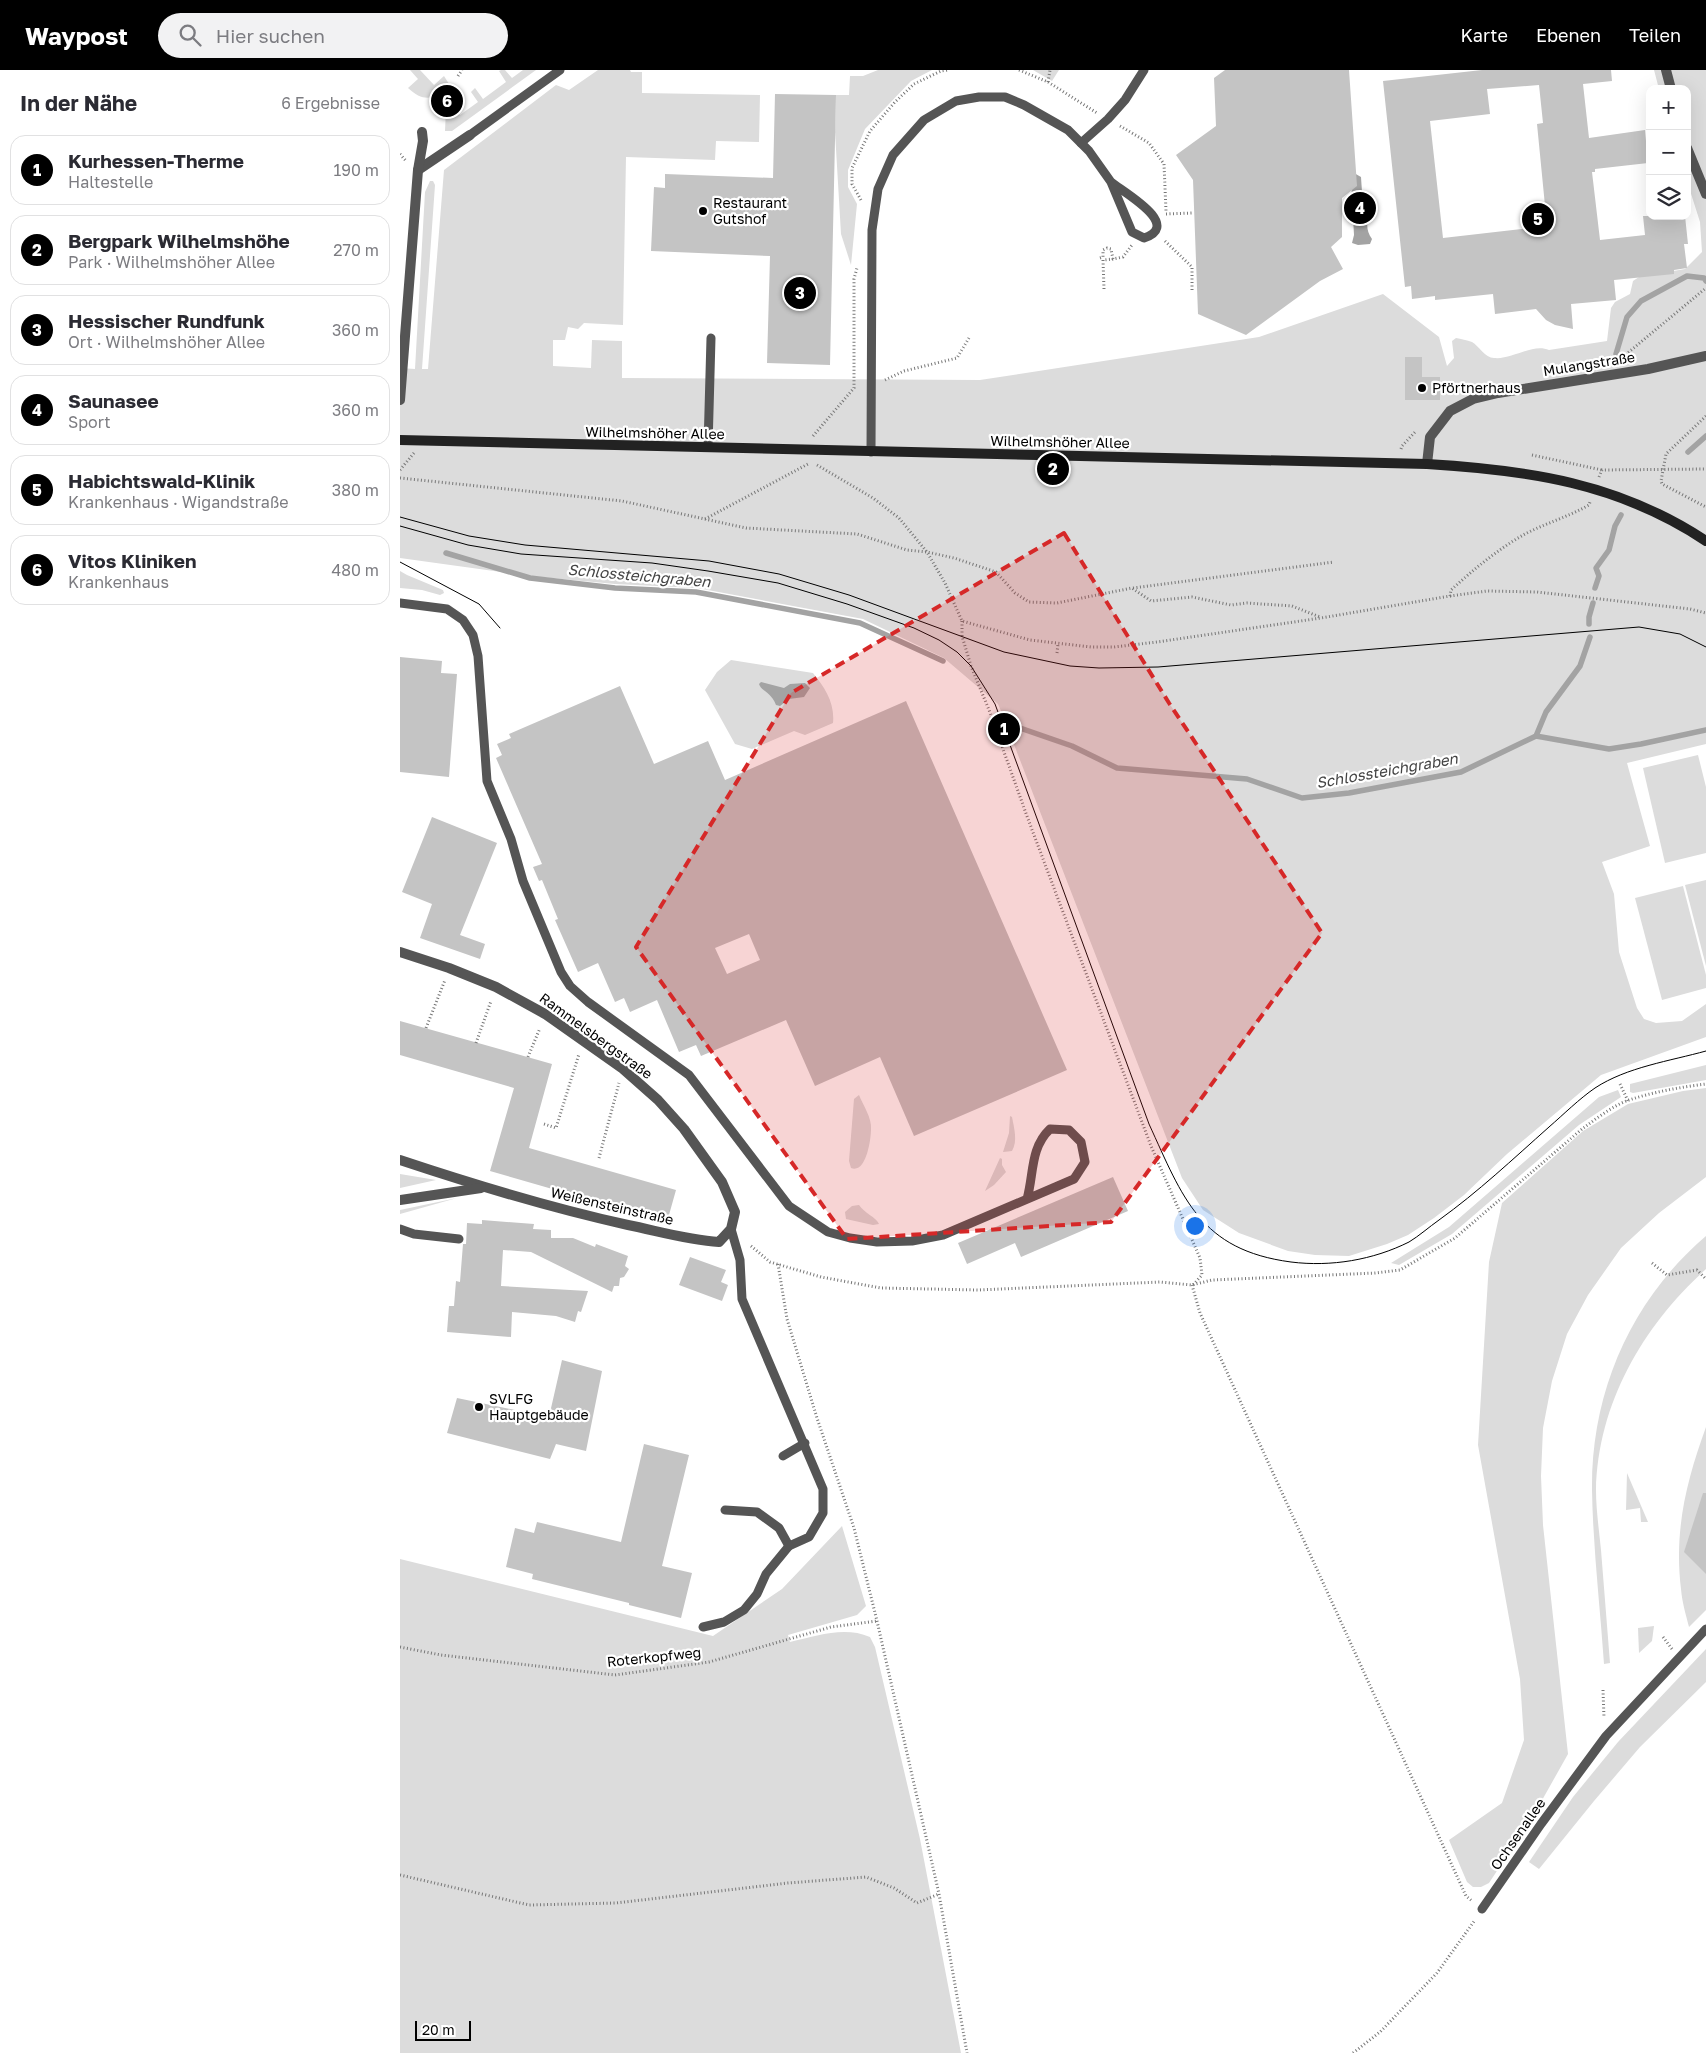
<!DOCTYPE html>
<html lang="de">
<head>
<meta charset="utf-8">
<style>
	body { margin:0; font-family:"Golos Text",sans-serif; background:#f2f2f3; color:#2b2b33 }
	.controls { position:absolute; right:15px; top:15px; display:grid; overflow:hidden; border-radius:10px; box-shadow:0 5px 20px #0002 }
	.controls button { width:45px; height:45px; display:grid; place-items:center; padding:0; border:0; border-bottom:1px solid #e1e1e2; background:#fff; color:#2b2b33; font:25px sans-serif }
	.scale { position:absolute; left:15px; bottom:12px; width:56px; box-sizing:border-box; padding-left:5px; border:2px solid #000; border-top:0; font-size:14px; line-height:18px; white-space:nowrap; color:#000; -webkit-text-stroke:4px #fff; paint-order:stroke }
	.you { position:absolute; left:794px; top:1155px; width:18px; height:18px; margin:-12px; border:4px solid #fff; border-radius:50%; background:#1a73e8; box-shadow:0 0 0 8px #1a73e833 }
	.badge { display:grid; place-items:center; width:32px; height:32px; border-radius:50%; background:#000; color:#fff; font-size:16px; font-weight:700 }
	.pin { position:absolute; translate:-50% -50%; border:2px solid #fff; box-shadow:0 1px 5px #0006 }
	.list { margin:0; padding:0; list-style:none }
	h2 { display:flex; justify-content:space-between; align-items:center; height:65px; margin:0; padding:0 20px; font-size:21px }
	h2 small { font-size:16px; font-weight:400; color:#7c7c81 }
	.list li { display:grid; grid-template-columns:32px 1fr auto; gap:15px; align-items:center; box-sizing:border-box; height:70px; margin:0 10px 10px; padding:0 10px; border:1px solid #e1e1e2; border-radius:15px }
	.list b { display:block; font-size:19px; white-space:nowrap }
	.list p { margin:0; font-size:16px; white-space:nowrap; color:#7c7c81 }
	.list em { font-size:16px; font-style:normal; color:#7c7c81 }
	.icon { flex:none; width:28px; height:28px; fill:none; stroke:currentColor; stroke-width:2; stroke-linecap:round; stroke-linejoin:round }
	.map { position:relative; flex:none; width:1306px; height:1983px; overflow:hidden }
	header { display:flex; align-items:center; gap:30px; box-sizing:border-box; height:70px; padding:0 25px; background:#000; color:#fff }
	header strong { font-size:24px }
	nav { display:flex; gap:28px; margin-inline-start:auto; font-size:18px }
	.search { width:350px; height:45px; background:#f2f2f3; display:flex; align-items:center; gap:12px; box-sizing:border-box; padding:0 18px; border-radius:28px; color:#7c7c81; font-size:19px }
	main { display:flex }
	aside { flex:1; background:#fff }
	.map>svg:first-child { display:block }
	.green { fill:#dcdcdc }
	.water { fill:#a3a3a3 }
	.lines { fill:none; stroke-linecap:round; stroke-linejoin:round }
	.stream { stroke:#a3a3a3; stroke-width:5.5 }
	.building { fill:#c4c4c4; fill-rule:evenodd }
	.path { stroke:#777; stroke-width:3; stroke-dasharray:1 2.5; stroke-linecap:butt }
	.service { stroke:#555; stroke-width:9 }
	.minor { stroke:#555; stroke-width:10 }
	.secondary { stroke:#222; stroke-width:10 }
	.tram { stroke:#000; stroke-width:1 }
	.marked { fill:#d62828; fill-opacity:0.2; stroke:#d62828; stroke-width:4; stroke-dasharray:10 6; stroke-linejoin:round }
	.poi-dot { fill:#000; stroke:#fff; stroke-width:2 }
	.labels { text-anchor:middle; stroke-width:4.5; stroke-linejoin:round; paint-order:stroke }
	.poi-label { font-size:14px; fill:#000; stroke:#fff; text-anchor:start }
	.street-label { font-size:14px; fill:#000; stroke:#fff }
	.water-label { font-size:15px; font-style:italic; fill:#444; stroke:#fff }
</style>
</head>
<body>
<header>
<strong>Waypost</strong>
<div class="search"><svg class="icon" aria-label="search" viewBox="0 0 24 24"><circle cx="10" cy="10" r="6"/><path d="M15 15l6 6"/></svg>Hier suchen</div>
<nav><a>Karte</a><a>Ebenen</a><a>Teilen</a></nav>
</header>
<main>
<aside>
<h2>In der Nähe<small>6 Ergebnisse</small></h2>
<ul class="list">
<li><span class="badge">1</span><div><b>Kurhessen-Therme</b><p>Haltestelle</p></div><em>190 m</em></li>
<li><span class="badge">2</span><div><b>Bergpark Wilhelmshöhe</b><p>Park · Wilhelmshöher Allee</p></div><em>270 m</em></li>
<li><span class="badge">3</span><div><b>Hessischer Rundfunk</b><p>Ort · Wilhelmshöher Allee</p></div><em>360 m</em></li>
<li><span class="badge">4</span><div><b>Saunasee</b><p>Sport</p></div><em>360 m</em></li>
<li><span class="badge">5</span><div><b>Habichtswald-Klinik</b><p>Krankenhaus · Wigandstraße</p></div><em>380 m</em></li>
<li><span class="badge">6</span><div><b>Vitos Kliniken</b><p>Krankenhaus</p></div><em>480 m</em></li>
</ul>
</aside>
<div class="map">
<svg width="1306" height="1983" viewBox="0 0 1306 1983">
	<rect width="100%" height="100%" fill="#fff"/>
	<g class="green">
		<path d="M 10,0 L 20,0 L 34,15 L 44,6 L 49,14 C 36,30 24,33 8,18 L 18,9 Z"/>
		<polygon points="101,0 105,0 112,8 123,0 136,0 52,61 45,61 46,39 52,35 60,45 78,32 71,22 75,18 83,29 106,12 99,1"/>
		<path d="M 198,0 L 230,0 L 231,2 L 242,2 L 242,23 L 360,25 L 359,72 L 316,71 L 315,90 L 226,87 L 223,255 L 184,253 L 178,259 L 168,257 L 165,270 L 153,270 L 153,296 L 191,298 L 192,270 L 222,271 L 222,308 L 580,310 L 859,267 L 983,224 L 1039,267 L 1047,296 L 1054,288 L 1052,271 L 1056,268 C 1061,269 1067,270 1072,272 C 1079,276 1085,288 1094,288 C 1112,290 1132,273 1149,280 L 1207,271 L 1211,238 L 1215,232 L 1230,224 L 1233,211 L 1239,207 L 1285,199 L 1302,182 L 1300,152 L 1287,111 L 1287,19 L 1259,19 L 1254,0 L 1306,0 L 1306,674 L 1227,693 L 1250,776 L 1202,792 L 1214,824 L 1219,882 L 1237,938 L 1244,949 L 1256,953 L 1282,951 L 1306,934 L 1306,967 L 1201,1005 L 1107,1084 L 1064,1125 L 1034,1148 L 1008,1165 L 987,1174 L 949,1186 L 915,1185 L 888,1181 L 839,1163 L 803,1140 L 782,1108 L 601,641 L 598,634 L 544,588 L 463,549 L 297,518 L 215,514 L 130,506 L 0,488 L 0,298 L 15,299 L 25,122 L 30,111 L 33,111 L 35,115 L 22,299 L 28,299 L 44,100 L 156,15 L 169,20 Z"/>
		<polygon points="478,0 532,0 511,11 465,59 448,100 448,117 457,134 451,195 441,164 435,62 436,25 449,25 450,6 463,6"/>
		<polygon points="633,0 659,0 652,11"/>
		<polygon points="0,501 7,505 43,520 44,523 40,525 22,520 0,518"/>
		<path d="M 331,590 L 413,603 C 425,618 435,633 433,653 L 405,665 L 394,661 L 352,679 L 335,674 L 305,620 L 317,602 Z"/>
		<polygon points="1298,685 1306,717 1306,783 1265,793 1243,698"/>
		<polygon points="1306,810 1306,896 1285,815"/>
		<polygon points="1283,816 1306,905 1306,918 1262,930 1235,828"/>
		<polygon points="1306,995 1306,1010 1233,1023 1230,1022 1230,1014"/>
		<polygon points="1306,1018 1306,1107 1259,1143 1221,1178 1188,1225 1167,1264 1152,1311 1143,1358 1141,1406 1143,1455 1168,1684 1132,1748 1089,1813 1081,1817 1073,1817 1067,1812 1049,1770 1102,1733 1124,1670 1120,1609 1078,1375 1089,1192 1102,1133 1183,1061 1228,1034 1283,1021"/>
		<polygon points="1218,1020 1221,1027 1179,1055 1052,1164 999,1195 991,1193 1049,1157 1199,1027"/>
		<path d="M 459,1025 C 463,1035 472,1048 471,1059 C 471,1070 466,1104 451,1098 L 449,1091 L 454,1029 Z"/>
		<path d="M 610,1046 L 612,1047 C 614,1058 618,1071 612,1081 L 603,1082 L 609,1063 Z"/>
		<polygon points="600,1088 602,1089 602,1095 606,1102 594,1115 585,1121"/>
		<polygon points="0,1104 36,1110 0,1118"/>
		<polygon points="57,1128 0,1144 0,1140"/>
		<path d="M 459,1135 C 464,1143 476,1147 479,1154 L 473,1155 L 446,1149 L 445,1142 L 452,1136 Z"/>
		<path d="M 1306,1166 L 1306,1199 C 1243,1256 1198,1333 1196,1420 C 1196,1439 1199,1460 1201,1480 C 1204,1518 1207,1555 1210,1593 L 1204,1594 C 1200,1536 1193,1478 1192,1420 C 1191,1322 1231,1230 1306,1166 Z"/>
		<path d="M 1306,1357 L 1306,1540 L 1289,1557 C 1286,1545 1282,1532 1281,1519 C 1274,1461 1286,1412 1306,1357 Z"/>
		<polygon points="1227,1403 1248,1452 1241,1452 1240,1438 1226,1440"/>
		<path d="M 442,1456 L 466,1536 L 457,1545 L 388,1565 L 390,1572 C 417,1566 444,1556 470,1567 L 475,1577 L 520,1769 L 561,1983 L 0,1983 L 0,1489 L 313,1566 L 382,1519 Z"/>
		<polygon points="1254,1556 1252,1571 1239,1583 1238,1558"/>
		<polygon points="1306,1579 1306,1612 1240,1677 1194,1731 1139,1799 1129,1792 1173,1727 1218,1672"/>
	</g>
	<g class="water">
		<path d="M 954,103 L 961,107 L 963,137 L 970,142 C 967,152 965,159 972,169 L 970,174 L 958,175 L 952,173 L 954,165 L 951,110 Z"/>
		<path d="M 361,612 L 384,618 L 390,614 L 405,613 L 410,618 L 404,627 L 389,629 L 380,636 L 376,635 C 371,622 361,621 359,614 Z"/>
	</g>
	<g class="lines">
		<g class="stream">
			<polyline points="1216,284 1227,247 1241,231 1287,206 1304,208 1306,211"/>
			<polyline points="1288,382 1306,366"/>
			<polyline points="46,483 130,508 215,518 296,522 460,553 543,591"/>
			<polyline points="1195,518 1199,506 1196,498 1209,480 1215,456 1221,445"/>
			<polyline points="1189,554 1189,547 1193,533"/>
			<polyline points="614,656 672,676 717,698 847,709 902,728 949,723 1061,702 1136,666 1146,642 1180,596 1190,567"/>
			<polyline points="1136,666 1209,679 1241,674 1306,660"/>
		</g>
	</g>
	<g class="building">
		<polygon points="825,0 949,0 957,116 942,128 942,167 931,177 943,199 920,211 846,265 798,244 793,110 776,85 816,56 814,8"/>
		<path d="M 1082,0 L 1211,0 L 1212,11 L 1183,14 L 1189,68 L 1245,60 L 1248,93 L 1195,99 L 1195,102 L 1192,102 L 1200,170 L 1245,165 L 1243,146 L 1285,146 L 1288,174 L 1284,174 L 1287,198 L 1274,200 L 1274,204 L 1214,210 L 1216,230 L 1171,234 L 1173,259 L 1155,255 L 1146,250 L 1136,239 L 1095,244 L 1093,224 L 1035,230 L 1035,226 L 1012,229 L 1011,216 L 1005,217 L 983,11 ZM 1139,15 L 1143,53 L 1137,54 L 1147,156 L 1043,168 L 1030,51 L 1090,44 L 1087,19 Z"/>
		<polygon points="375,24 436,25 430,295 367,293 370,186 251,181 254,117 265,118 265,104 373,108"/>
		<polygon points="1005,287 1022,287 1022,307 1040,307 1040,330 1005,330"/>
		<polygon points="0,587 42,591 41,603 57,604 49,707 0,702"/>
		<path d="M 220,616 L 254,694 L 308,671 L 325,710 L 506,631 L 667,1000 L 514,1066 L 480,987 L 415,1016 L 386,950 L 301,986 L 296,975 L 279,982 L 257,930 L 230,942 L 224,928 L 215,932 L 198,893 L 178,902 L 155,850 L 158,849 L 142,810 L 139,811 L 133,797 L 142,794 L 96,688 L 102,685 L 97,674 L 111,668 L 109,664 ZM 349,864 L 360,890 L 327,904 L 315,878 Z"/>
		<polygon points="32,747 97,773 60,865 85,874 80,889 20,868 32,834 2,822"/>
		<polygon points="0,951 152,994 129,1078 276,1120 267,1152 90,1101 114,1018 0,985"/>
		<polygon points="713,1107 728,1141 621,1187 615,1173 567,1194 558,1173"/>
		<polygon points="82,1150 134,1154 133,1159 151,1160 151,1168 173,1168 195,1177 196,1174 228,1186 225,1196 229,1199 224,1207 220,1208 219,1216 214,1216 212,1222 131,1182 103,1180 101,1216 188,1221 181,1242 178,1241 175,1252 156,1246 112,1242 111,1267 47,1262 49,1236 54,1236 56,1211 60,1212 63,1174 66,1174 67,1153 82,1154"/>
		<polygon points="290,1187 326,1200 321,1212 328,1215 322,1231 279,1215"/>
		<polygon points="162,1290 202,1301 186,1381 156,1374 150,1389 47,1363 57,1328 149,1347"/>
		<polygon points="244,1374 289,1385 262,1496 292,1503 281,1548 229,1535 229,1533 132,1509 133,1504 106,1497 115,1458 134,1463 137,1452 221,1472"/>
		<polygon points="1303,1423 1306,1423 1306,1504 1284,1482"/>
	</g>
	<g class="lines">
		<g class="path">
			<polyline points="619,0 648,12 697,43"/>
			<polyline points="58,6 62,0"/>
			<polyline points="648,12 650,0"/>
			<polyline points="720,56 749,73 764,94 766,141"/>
			<polyline points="0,84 6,91"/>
			<polyline points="461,130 452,114 452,98 470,61 495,32 514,14 541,1 548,0"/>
			<polyline points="766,144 793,143"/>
			<polyline points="765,171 792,197 792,222"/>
			<polyline points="700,188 703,187 703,180 707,178 711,179 713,189 723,187 732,175"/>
			<polyline points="704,219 703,190 713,189"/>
			<polyline points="1224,291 1224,286 1306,218"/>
			<polyline points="485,310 504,301 557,288 569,268"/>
			<polyline points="1306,346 1266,384 1261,411 1262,414 1306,437"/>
			<polyline points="413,366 454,318 454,209 457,198"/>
			<polyline points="1001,379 1002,376 1016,361"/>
			<polyline points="1132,385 1202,400"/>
			<polyline points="417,395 473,428 499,448 527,482 554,488 596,502 615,523 629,532 657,533 732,518 751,531 792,527 831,535 847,533 892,536 920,547"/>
			<polyline points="0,400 14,383"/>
			<polyline points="1199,407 1202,400 1306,399"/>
			<path d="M 0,408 L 222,431 L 346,458 L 457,464 L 507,480 L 527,482 L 545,513 L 562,551 L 630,570 L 691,577 L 714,577 L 757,572 L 921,548 L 1050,526 L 1051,520 C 1073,500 1098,479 1125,464 C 1146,453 1168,447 1189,435 L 1190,432"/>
			<polyline points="305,449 408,394"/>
			<polyline points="733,518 934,492"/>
			<polyline points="1050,526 1087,521 1137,522 1290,539 1306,543"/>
			<polyline points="562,551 562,566 571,596 589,640 628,749 751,1076 800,1188 802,1205 793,1215"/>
			<polyline points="657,583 658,574"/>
			<polyline points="26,958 45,910"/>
			<polyline points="76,973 91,931"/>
			<polyline points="128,987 140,958"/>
			<polyline points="1220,1014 1228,1031"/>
			<polyline points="144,1054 156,1058 179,984"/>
			<polyline points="199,1088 219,1013"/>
			<path d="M 351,1176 L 370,1192 L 421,1207 L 481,1218 L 578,1220 L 760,1212 L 792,1215 L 812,1210 L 975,1203 L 1000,1200 L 1055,1168 L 1182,1059 C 1196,1049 1212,1036 1229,1030 C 1253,1022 1281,1017 1306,1014"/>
			<polyline points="1252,1193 1267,1205 1297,1200 1306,1209"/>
			<polyline points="378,1194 387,1249 417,1348 454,1458 477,1551 539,1824 567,1983"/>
			<polyline points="792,1215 800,1243 1066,1826 1072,1831"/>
			<polyline points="1263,1567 1272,1579"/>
			<polyline points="0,1577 41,1585 215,1605 309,1592 431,1557 477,1551"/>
			<polyline points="1203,1620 1204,1648"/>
			<polyline points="0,1805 129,1835 216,1833 388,1813 466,1807 494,1818 517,1833 539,1824"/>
			<polyline points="953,1983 980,1962 1037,1903 1075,1850"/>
		</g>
		<g class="service">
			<polyline points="70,65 160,0"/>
			<polyline points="681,73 708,49 725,30 744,0"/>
			<polyline points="308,377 311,268"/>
			<path d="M 471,382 L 472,160 L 478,119 L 493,85 L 524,50 L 556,31 L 579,27 L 605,27 L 624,35 L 668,60 L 689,81 L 711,112 L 732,162 L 744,168 C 783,155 723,122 711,112"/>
			<path d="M 0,533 L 47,539 L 63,550 L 73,565 L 78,586 L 87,711 L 111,769 L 123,811 L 161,902 L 170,916 L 188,932 L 289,1005 L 389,1136 L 428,1162 L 450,1168 L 477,1172 L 512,1171 L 543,1165 L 674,1109 L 685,1092 L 681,1072 L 669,1060 L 650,1059 C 630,1078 634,1104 627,1129"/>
			<polyline points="0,1159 14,1164 59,1169"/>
			<polyline points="383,1386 405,1373"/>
			<polyline points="325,1440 357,1442 379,1458 389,1476 409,1467 423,1443 423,1419 342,1229 340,1190 331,1159"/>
			<polyline points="303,1557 324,1552 344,1540 357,1524 366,1504 389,1476"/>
			<polyline points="1082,1839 1141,1754 1206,1666 1306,1559"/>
		</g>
		<g class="minor">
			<polyline points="1266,0 1271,19"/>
			<polyline points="1287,78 1306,124"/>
			<polyline points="18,100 70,65"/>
			<polyline points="0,330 18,100 23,71 22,62"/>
			<polyline points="1027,394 1030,367 1050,341 1073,329 1098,323 1248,299 1306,286"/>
			<path d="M 0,882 L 49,898 L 96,917 L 145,944 L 223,999 L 258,1030 L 284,1059 L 322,1112 L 335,1142 L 331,1159 L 319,1172 C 288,1170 258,1161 228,1155 C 151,1138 75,1115 0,1090"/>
			<polyline points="0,1130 81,1118"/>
		</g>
		<path class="secondary" d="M 0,370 L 1027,394 C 1128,400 1219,413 1306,471"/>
		<g class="tram">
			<polyline points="0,447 69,466 125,475 309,491 379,504 449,525 604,582 670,596 699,598 758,597 1239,557 1280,564 1306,577"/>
			<path d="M 0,456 L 68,475 L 121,484 L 252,493 L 308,501 L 378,513 L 447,534 L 514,558 L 539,570 L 557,582 L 571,596 L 595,634 L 749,1054 C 783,1128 800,1180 891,1192 C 931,1197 973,1190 1009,1172 C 1019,1166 1029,1157 1039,1150 C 1078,1122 1113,1089 1149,1057 C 1164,1044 1179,1029 1195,1018 C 1227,997 1270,991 1306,981"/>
			<polyline points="0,492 79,534 100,558"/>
		</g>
	</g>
	<path class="marked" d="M 664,463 L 769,633 L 922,863 L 711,1152 L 447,1169 L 236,877 L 391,623 Z"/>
	<g class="poi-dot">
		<circle cx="303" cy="141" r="5"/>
		<circle cx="1022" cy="318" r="5"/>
		<circle cx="79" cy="1337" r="5"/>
	</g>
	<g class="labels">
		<g class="poi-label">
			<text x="313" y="138">Restaurant<tspan x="313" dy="16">Gutshof</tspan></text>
			<text x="1032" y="323">Pförtnerhaus</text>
			<text x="89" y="1334">SVLFG<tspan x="89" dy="16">Hauptgebäude</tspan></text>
		</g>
		<g class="street-label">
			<text transform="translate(1189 294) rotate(-9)" y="5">Mulangstraße</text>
			<text transform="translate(255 363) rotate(1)" y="5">Wilhelmshöher Allee</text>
			<text transform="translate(660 372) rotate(1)" y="5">Wilhelmshöher Allee</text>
			<text transform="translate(196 966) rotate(36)" y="5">Rammelsbergstraße</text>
			<text transform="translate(212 1136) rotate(13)" y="5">Weißensteinstraße</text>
			<text transform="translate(254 1587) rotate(-6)" y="5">Roterkopfweg</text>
			<text transform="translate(1118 1764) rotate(-55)" y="5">Ochsenallee</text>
		</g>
		<g class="water-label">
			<text transform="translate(239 506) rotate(5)" y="5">Schlossteichgraben</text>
			<text transform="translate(987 701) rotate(-10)" y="5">Schlossteichgraben</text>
		</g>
	</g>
</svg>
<div class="controls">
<button>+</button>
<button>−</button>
<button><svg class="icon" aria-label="layers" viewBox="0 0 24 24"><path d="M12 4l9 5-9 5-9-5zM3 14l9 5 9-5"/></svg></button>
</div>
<div class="scale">20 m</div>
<div class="you"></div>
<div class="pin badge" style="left:604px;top:659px">1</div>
<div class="pin badge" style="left:653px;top:399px">2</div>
<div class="pin badge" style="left:400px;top:223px">3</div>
<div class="pin badge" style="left:960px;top:138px">4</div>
<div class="pin badge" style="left:1138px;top:149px">5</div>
<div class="pin badge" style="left:47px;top:31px">6</div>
</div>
</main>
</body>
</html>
